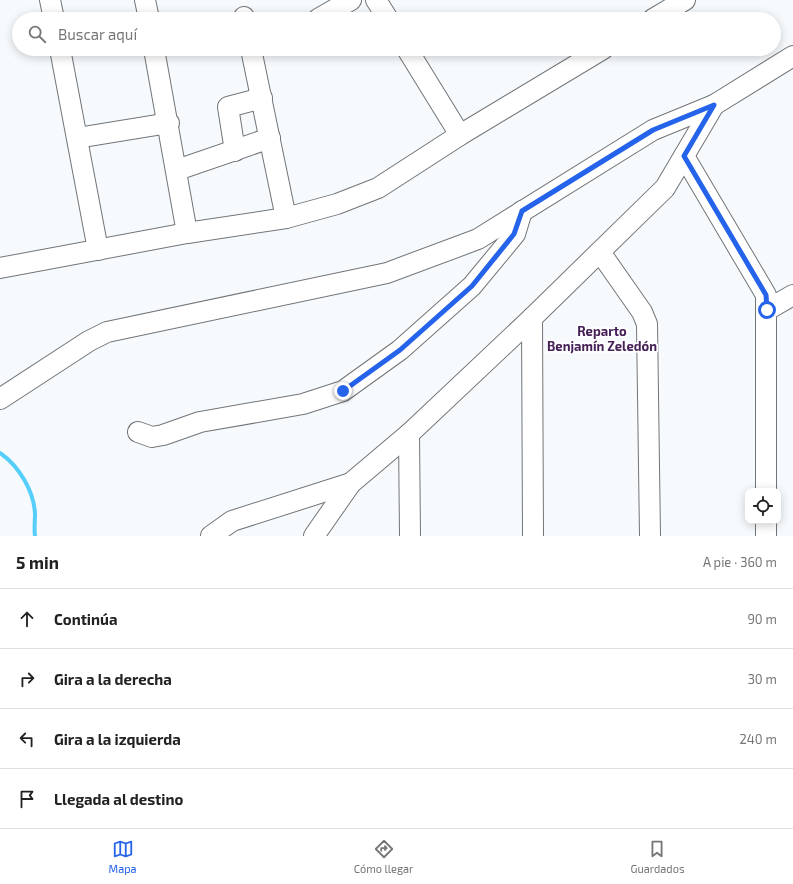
<!DOCTYPE html>
<html lang="es">
<head>
<meta charset="utf-8">
<style>
	body { margin:0; font-family:"Exo 2",sans-serif; background:#f6f6f6; color:#222 }
	.controls { position:absolute; right:12px; bottom:12px; display:grid; overflow:hidden; border-radius:8px; box-shadow:0 2px 10px #0003 }
	.controls button { width:36px; height:36px; display:grid; place-items:center; padding:0; border:0; border-bottom:1px solid #e0e0e0; background:#fff; color:#222; font:20px sans-serif }
	.stop { position:absolute; width:12px; height:12px; margin:-9px; border:3px solid #2563eb; border-radius:50%; background:#fff }
	.stop.end { background:#2563eb; border-color:#fff; box-shadow:0 1px 4px #0008 }
	.list { margin:0; padding:0; list-style:none }
	h2 { display:flex; justify-content:space-between; align-items:center; height:52px; margin:0; padding:0 16px; font-size:17px }
	h2 small { font-size:13px; font-weight:400; color:#767676 }
	.list li { display:grid; grid-template-columns:26px 1fr auto; gap:12px; align-items:center; box-sizing:border-box; height:60px; padding:0 16px; border-top:1px solid #e0e0e0 }
	.list b { display:block; font-size:15px; white-space:nowrap }
	.list em { font-size:13px; font-style:normal; color:#767676 }
	.icon { flex:none; width:22px; height:22px; fill:none; stroke:currentColor; stroke-width:2; stroke-linecap:round; stroke-linejoin:round }
	.map { position:relative; flex:none; width:793px; height:536px; overflow:hidden }
	.search { position:absolute; background:#fff; box-shadow:0 2px 10px #0003; left:12px; right:12px; top:12px; height:44px; display:flex; align-items:center; gap:10px; box-sizing:border-box; padding:0 14px; border-radius:22px; color:#767676; font-size:15px }
	.sheet { height:292px; background:#fff }
	nav { display:flex; justify-content:space-around; align-items:center; box-sizing:border-box; height:56px; border-top:1px solid #e0e0e0; background:#fff; font-size:11px; color:#767676 }
	nav a { display:grid; justify-items:center; gap:2px }
	nav .on { color:#2563eb }
	.map>svg:first-child { display:block }
	.lines { fill:none; stroke-linecap:round; stroke-linejoin:round }
	.stream { stroke:#55cff9; stroke-width:4 }
	.minor-casing { stroke:#727578; stroke-width:22 }
	.minor { stroke:#fff; stroke-width:20 }
	.route { stroke:#2563eb; stroke-width:5 }
	.labels { text-anchor:middle; stroke-width:3.5; stroke-linejoin:round; paint-order:stroke }
	.neighbourhood-label { font-size:13px; font-weight:bold; fill:#472258; stroke:#fff }
</style>
</head>
<body>
<div class="map">
<svg width="793" height="536" viewBox="0 0 793 536">
	<rect width="100%" height="100%" fill="#f7fafd"/>
	<g class="lines">
		<path class="stream" d="M 0,453 C 19,466 34,491 35,514 C 35,521 34,529 35,536"/>
		<g class="minor-casing">
			<g id="minor">
				<polyline points="50,0 54,19"/>
				<polyline points="145,0 149,19"/>
				<polyline points="376,0 388,19"/>
				<polyline points="244,17 245,19"/>
				<polyline points="318,19 351,0"/>
				<polyline points="653,19 685,0"/>
				<polyline points="60,49 98,250"/>
				<polyline points="154,49 187,233"/>
				<polyline points="251,49 286,218"/>
				<polyline points="407,49 460,135"/>
				<polyline points="77,138 169,123"/>
				<polyline points="235,151 228,107 262,98"/>
				<polyline points="684,156 766,295 766,491"/>
				<polyline points="177,170 270,138"/>
				<polyline points="600,252 642,312 647,324 650,536"/>
				<polyline points="0,268 187,233 286,218 337,204 378,188 460,135 603,49"/>
				<polyline points="767,310 793,295"/>
				<polyline points="532,318 533,536"/>
				<polyline points="0,399 89,341 107,332 387,273 478,239 653,130 714,105 793,56"/>
				<polyline points="138,432 152,437 163,435 200,422 303,404 343,391 400,350 472,286 515,234 522,211"/>
				<polyline points="409,434 410,536"/>
				<polyline points="211,536 232,521 351,483"/>
				<polyline points="314,536 351,483 409,434 532,318 665,188 714,105"/>
				<polyline points="766,536 766,521"/>
			</g>
		</g>
		<use href="#minor" class="minor"/>
	</g>
	<g class="lines">
		<polyline class="route" points="343,391 400,350 472,286 514,234 522,211 653,130 714,105 684,156 766,295 767,310"/>
	</g>
	<g class="labels">
		<g class="neighbourhood-label">
			<text x="602" y="336">Reparto<tspan x="602" dy="15">Benjamín Zeledón</tspan></text>
		</g>
	</g>
</svg>
<div class="controls">
<button><svg class="icon" aria-label="locate" viewBox="0 0 24 24"><circle cx="12" cy="12" r="6"/><path d="M12 2v4M12 18v4M2 12h4M18 12h4"/></svg></button>
</div>
<div class="stop" style="left:767px;top:310px"></div>
<div class="stop end" style="left:343px;top:391px"></div>
<div class="search"><svg class="icon" aria-label="search" viewBox="0 0 24 24"><circle cx="10" cy="10" r="6"/><path d="M15 15l6 6"/></svg>Buscar aquí</div>
</div>
<section class="sheet">
<h2>5 min<small>A pie · 360 m</small></h2>
<ul class="list">
<li><svg class="icon" aria-label="ahead" viewBox="0 0 24 24"><path d="M12 20V5M6 11l6-6 6 6"/></svg><div><b>Continúa</b></div><em>90 m</em></li>
<li><svg class="icon" aria-label="right" viewBox="0 0 24 24"><path d="M7 20v-9h11M14 6l5 5-5 5"/></svg><div><b>Gira a la derecha</b></div><em>30 m</em></li>
<li><svg class="icon" aria-label="left" viewBox="0 0 24 24"><path d="M17 20v-9H6M10 6l-5 5 5 5"/></svg><div><b>Gira a la izquierda</b></div><em>240 m</em></li>
<li><svg class="icon" aria-label="arrive" viewBox="0 0 24 24"><path d="M6 21V4h12l-3 4 3 4H6"/></svg><div><b>Llegada al destino</b></div></li>
</ul>
</section>
<nav>
<a class="on"><svg class="icon" aria-label="map" viewBox="0 0 24 24"><path d="M3 6l6-2 6 2 6-2v14l-6 2-6-2-6 2zM9 4v14M15 6v14"/></svg>Mapa</a>
<a><svg class="icon" aria-label="directions" viewBox="0 0 24 24"><path d="M12 3l9 9-9 9-9-9zM9 14v-3h6M13 9l2 2-2 2"/></svg>Cómo llegar</a>
<a><svg class="icon" aria-label="saved" viewBox="0 0 24 24"><path d="M7 4h10v16l-5-4-5 4z"/></svg>Guardados</a>
</nav>
</body>
</html>
